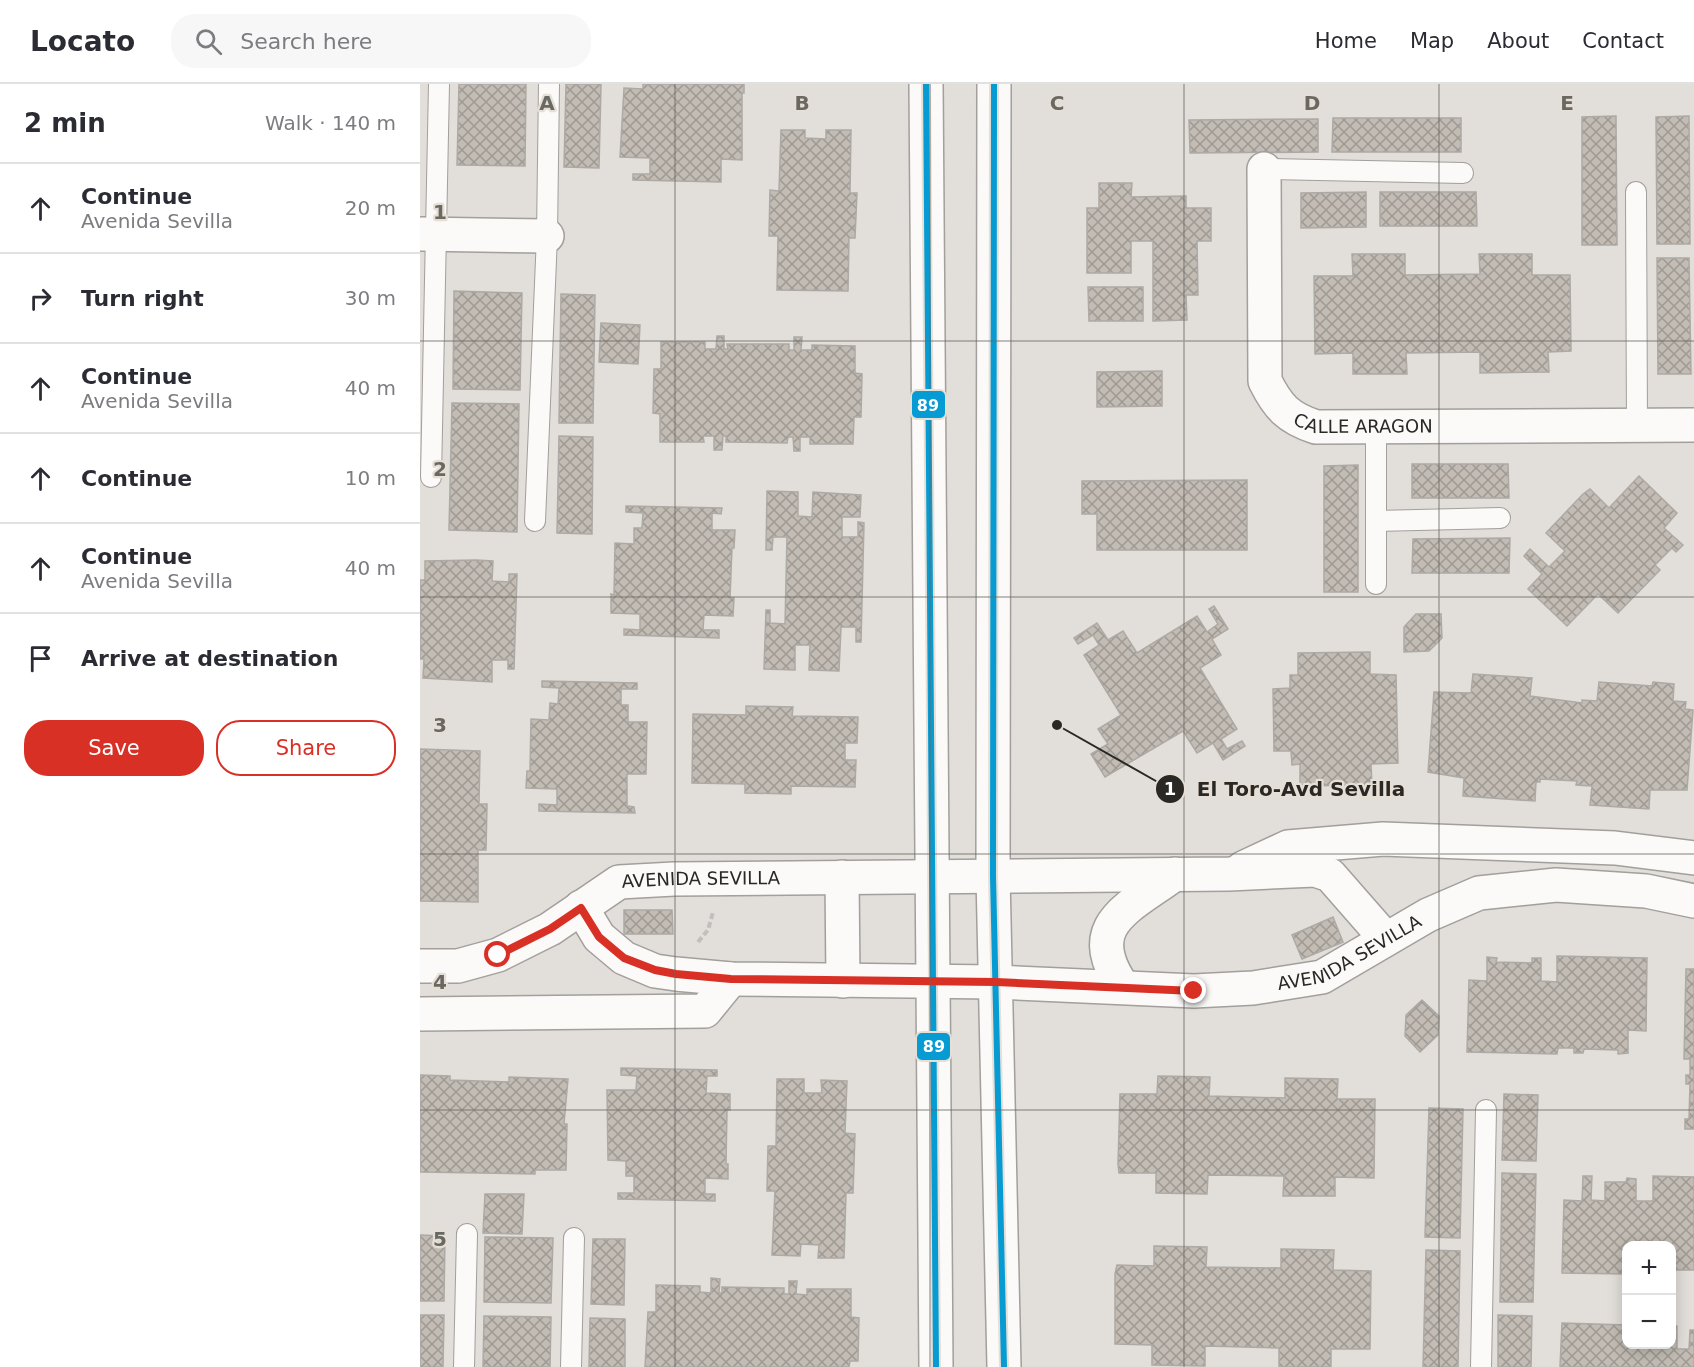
<!DOCTYPE html>
<html lang="en">
<head>
<meta charset="utf-8">
<style>
	body { margin:0; font-family:"DejaVu Sans",sans-serif; background:#f7f7f7; color:#2b2b33 }
	.controls { position:absolute; right:18px; bottom:18px; display:grid; overflow:hidden; border-radius:12px; box-shadow:0 3px 15px #0003 }
	.controls button { width:54px; height:54px; display:grid; place-items:center; padding:0; border:0; border-bottom:2px solid #e1e1e2; background:#fff; color:#2b2b33; font:30px sans-serif }
	.stop { position:absolute; width:18px; height:18px; margin:-14px; border:4px solid #d93025; border-radius:50%; background:#fff }
	.stop.end { background:#d93025; border-color:#fff; box-shadow:0 2px 6px #0008 }
	.list { margin:0; padding:0; list-style:none }
	h2 { display:flex; justify-content:space-between; align-items:center; height:78px; margin:0; padding:0 24px; font-size:26px }
	h2 small { font-size:20px; font-weight:400; color:#7c7c81 }
	.list li { display:grid; grid-template-columns:39px 1fr auto; gap:18px; align-items:center; box-sizing:border-box; height:90px; padding:0 24px; border-top:2px solid #e1e1e2 }
	.list b { display:block; font-size:22px; white-space:nowrap }
	.list p { margin:0; font-size:20px; white-space:nowrap; color:#7c7c81 }
	.list em { font-size:20px; font-style:normal; color:#7c7c81 }
	.actions { display:flex; gap:12px; padding:18px 24px }
	.actions a { flex:1; padding:14px 0; border:2px solid #d93025; border-radius:24px; text-align:center; font-size:21px; color:#d93025 }
	.actions .main { background:#d93025; color:#fff }
	.icon { flex:none; width:33px; height:33px; fill:none; stroke:currentColor; stroke-width:2; stroke-linecap:round; stroke-linejoin:round }
	.map { position:relative; flex:none; width:1274px; height:1283px; overflow:hidden }
	header { display:flex; align-items:center; gap:36px; box-sizing:border-box; height:84px; padding:0 30px; background:#fff; border-bottom:2px solid #e1e1e2 }
	header strong { font-size:28px }
	nav { display:flex; gap:33px; margin-inline-start:auto; font-size:21px }
	.search { width:420px; height:54px; background:#f7f7f7; display:flex; align-items:center; gap:15px; box-sizing:border-box; padding:0 21px; border-radius:24px; color:#7c7c81; font-size:22px }
	main { display:flex }
	aside { flex:1; background:#fff }
	.map>svg:first-child { display:block }
	.building { fill:url(#building-cross-hatch); stroke:#adaaa6; stroke-width:1.5 }
	.lines { fill:none; stroke-linecap:round; stroke-linejoin:round }
	.lane-casing { stroke:#a29f9c; stroke-width:22 }
	.street-casing { stroke:#a29f9c; stroke-width:36 }
	.secondary-casing { stroke:#a29f9c; stroke-width:36 }
	.primary-casing { stroke:#a29f9c; stroke-width:36 }
	.path { stroke:#c0bfbd; stroke-width:4; stroke-dasharray:6 3; stroke-linecap:butt }
	.lane { stroke:#fbfaf9; stroke-width:20 }
	.street { stroke:#fbfaf9; stroke-width:33 }
	.secondary { stroke:#fbfaf9; stroke-width:33 }
	.primary { stroke:#fbfaf9; stroke-width:33 }
	.bus-1-casing { stroke:#e6dfd5; stroke-width:10 }
	.bus-1 { stroke:#069bd3; stroke-width:6 }
	.route { stroke:#d93025; stroke-width:8 }
	.grid { fill:none; stroke:#6a6863; stroke-width:1.5; stroke-opacity:0.55 }
	.labels { text-anchor:middle; stroke-width:4.5; stroke-linejoin:round; paint-order:stroke }
	.street-label { font-size:18px; fill:#2a2824; stroke:#e6dfd5 }
	.grid-label { font-size:20px; text-anchor:middle; font-weight:bold; fill:#6a6863; stroke:#e6dfd5; stroke-width:4.5; stroke-linejoin:round; paint-order:stroke }
	.leader { fill:none; stroke:#2a2824; stroke-width:2 }
	.callout-dot { fill:#2a2824; stroke:#e6dfd5; stroke-width:2 }
	.mark-label { font-size:18px; text-anchor:middle; font-weight:bold; fill:#fff }
	.callout-label { font-size:20px; text-anchor:middle; font-weight:bold; fill:#2a2824; stroke:#e6dfd5; stroke-width:4.5; stroke-linejoin:round; paint-order:stroke }
	.line-badge { stroke:#e6dfd5; stroke-width:2 }
	.badge-label { font-size:16px; text-anchor:middle; font-weight:bold; fill:#fff }
</style>
</head>
<body>
<header>
<strong>Locato</strong>
<div class="search"><svg class="icon" aria-label="search" viewBox="0 0 24 24"><circle cx="10" cy="10" r="6"/><path d="M15 15l6 6"/></svg>Search here</div>
<nav><a>Home</a><a>Map</a><a>About</a><a>Contact</a></nav>
</header>
<main>
<aside>
<h2>2 min<small>Walk · 140 m</small></h2>
<ul class="list">
<li><svg class="icon" aria-label="ahead" viewBox="0 0 24 24"><path d="M12 20V5M6 11l6-6 6 6"/></svg><div><b>Continue</b><p>Avenida Sevilla</p></div><em>20 m</em></li>
<li><svg class="icon" aria-label="right" viewBox="0 0 24 24"><path d="M7 20v-9h11M14 6l5 5-5 5"/></svg><div><b>Turn right</b></div><em>30 m</em></li>
<li><svg class="icon" aria-label="ahead" viewBox="0 0 24 24"><path d="M12 20V5M6 11l6-6 6 6"/></svg><div><b>Continue</b><p>Avenida Sevilla</p></div><em>40 m</em></li>
<li><svg class="icon" aria-label="ahead" viewBox="0 0 24 24"><path d="M12 20V5M6 11l6-6 6 6"/></svg><div><b>Continue</b></div><em>10 m</em></li>
<li><svg class="icon" aria-label="ahead" viewBox="0 0 24 24"><path d="M12 20V5M6 11l6-6 6 6"/></svg><div><b>Continue</b><p>Avenida Sevilla</p></div><em>40 m</em></li>
<li><svg class="icon" aria-label="arrive" viewBox="0 0 24 24"><path d="M6 21V4h12l-3 4 3 4H6"/></svg><div><b>Arrive at destination</b></div></li>
</ul>
<div class="actions"><a class="main">Save</a><a>Share</a></div>
</aside>
<div class="map">
<svg width="1274" height="1283" viewBox="0 0 1274 1283">
	<defs>
		<pattern id="building-cross-hatch" width="8" height="8" patternUnits="userSpaceOnUse" patternTransform="scale(1.5)"><rect width="8" height="8" fill="#c2bcb4"/><path d="M0 0l8 8M0 8l8-8" fill="none" stroke="#9e9992"/></pattern>
	</defs>
	<rect width="100%" height="100%" fill="#e2ded9"/>
	<g class="building">
		<polygon points="39,0 106,0 105,82 37,81"/>
		<polygon points="146,0 181,0 179,84 144,83"/>
		<polygon points="223,0 324,0 324,9 322,9 322,76 301,75 301,98 213,96 213,90 230,90 230,74 200,73 204,4 223,5"/>
		<polygon points="1196,32 1197,161 1162,161 1162,33"/>
		<polygon points="1269,32 1270,160 1237,160 1236,33"/>
		<polygon points="913,34 1041,34 1041,68 912,68"/>
		<polygon points="898,35 898,68 770,69 769,36"/>
		<polygon points="361,46 385,46 385,54 406,55 406,46 431,46 430,109 437,109 435,154 429,154 428,207 357,206 358,152 349,152 350,106 359,107"/>
		<polygon points="679,99 712,99 711,113 766,112 766,124 791,124 791,157 777,157 778,211 766,211 767,236 733,237 733,157 711,157 711,189 667,189 667,124 679,124"/>
		<polygon points="946,108 946,143 881,144 881,109"/>
		<polygon points="960,108 1056,108 1057,142 960,142"/>
		<polygon points="932,170 985,170 985,191 1060,190 1059,170 1112,170 1112,191 1150,191 1151,267 1128,268 1129,288 1060,289 1060,268 986,269 987,290 933,290 933,269 895,270 894,192 933,192"/>
		<polygon points="1237,174 1269,174 1271,290 1238,290"/>
		<polygon points="668,203 723,203 723,237 669,237"/>
		<polygon points="34,207 102,209 100,306 33,305"/>
		<polygon points="141,210 175,211 173,339 139,339"/>
		<polygon points="181,239 220,241 218,280 179,278"/>
		<polygon points="297,252 304,252 304,265 308,265 307,260 369,260 369,266 374,266 374,253 382,253 381,266 392,266 392,261 435,262 435,289 442,290 441,333 434,333 433,360 390,360 390,353 380,353 380,367 374,367 373,353 368,353 367,359 306,358 306,352 303,352 302,366 294,366 294,352 283,352 284,358 240,358 240,330 233,329 234,285 241,285 241,258 285,258 285,265 296,265"/>
		<polygon points="742,287 742,322 677,323 677,288"/>
		<polygon points="32,319 99,320 97,448 29,446"/>
		<polygon points="139,352 173,353 172,450 137,449"/>
		<polygon points="992,380 1088,380 1089,414 992,414"/>
		<polygon points="938,381 938,508 904,508 904,382"/>
		<polygon points="1219,392 1257,429 1244,444 1263,461 1256,468 1252,464 1235,481 1240,486 1198,529 1178,510 1147,542 1108,505 1122,490 1104,472 1110,465 1129,483 1145,467 1126,449 1163,410 1170,405 1189,424"/>
		<polygon points="827,396 827,466 677,466 677,430 662,430 662,397"/>
		<polygon points="347,407 378,408 378,432 392,433 393,408 441,411 440,433 422,433 422,453 438,453 438,438 444,439 441,558 436,558 436,543 421,543 419,587 389,586 390,561 375,561 375,586 344,585 346,526 350,526 350,539 365,540 367,453 353,453 352,466 346,466"/>
		<polygon points="206,422 302,424 301,430 292,429 292,446 315,446 314,464 312,464 310,514 314,514 313,532 284,531 283,546 299,546 299,554 204,551 204,545 220,546 220,530 191,529 191,510 194,511 195,459 214,460 214,444 222,444 223,429 206,428"/>
		<polygon points="1090,454 1089,489 992,489 993,455"/>
		<polygon points="56,476 73,477 72,497 89,498 89,490 97,490 94,585 88,585 88,576 72,576 72,598 3,594 4,575 0,575 0,496 5,496 5,477"/>
		<polygon points="794,522 808,545 792,555 801,571 780,584 817,645 801,655 807,665 822,657 825,662 803,676 793,659 777,669 763,647 685,693 671,670 688,660 678,645 701,631 664,571 679,561 673,551 658,560 654,554 677,539 688,556 703,547 717,569 777,532 787,548 798,540 789,525"/>
		<polygon points="996,530 1021,530 1022,554 1009,567 984,568 984,543"/>
		<polygon points="950,568 950,590 976,591 978,679 951,680 952,701 880,702 880,680 872,681 871,667 854,667 853,605 870,604 870,591 878,591 878,569"/>
		<polygon points="1053,590 1112,594 1110,612 1162,619 1162,616 1177,617 1179,598 1232,602 1233,598 1254,600 1253,617 1266,618 1265,625 1273,626 1267,706 1230,706 1229,725 1170,721 1172,702 1156,701 1157,697 1120,695 1120,698 1116,698 1115,717 1043,712 1044,694 1008,688 1014,608 1051,609"/>
		<polygon points="122,597 217,599 217,605 201,605 201,621 208,621 208,638 227,638 226,690 207,690 207,722 214,723 215,729 119,727 119,720 137,721 137,705 106,704 107,687 110,687 111,635 129,636 130,619 138,620 139,604 122,603"/>
		<polygon points="326,622 373,623 372,632 438,633 437,659 425,659 425,676 436,676 435,703 371,702 371,710 325,709 325,700 272,699 273,630 326,631"/>
		<polygon points="0,665 60,667 59,720 67,720 66,766 58,766 58,818 0,817"/>
		<polygon points="204,826 252,826 253,850 204,850"/>
		<polygon points="913,833 923,858 882,875 872,851"/>
		<polygon points="1137,872 1227,874 1226,947 1208,946 1208,969 1198,970 1198,966 1164,965 1163,969 1154,969 1154,964 1138,964 1137,970 1047,968 1049,896 1067,897 1067,873 1077,874 1076,878 1112,879 1112,874 1121,874 1121,897 1137,898"/>
		<polygon points="1266,885 1274,885 1274,1045 1265,1045 1265,1035 1269,1035 1270,1000 1266,1000 1266,991 1270,991 1270,975 1264,975"/>
		<polygon points="1002,916 1019,932 1018,951 1000,968 985,952 986,931"/>
		<polygon points="201,984 297,986 297,992 287,992 286,1009 310,1010 310,1026 307,1026 306,1080 308,1080 308,1095 285,1094 285,1110 295,1110 295,1117 198,1115 198,1109 214,1109 214,1092 206,1092 206,1077 188,1076 187,1006 216,1006 217,992 201,991"/>
		<polygon points="0,991 30,992 30,996 89,998 89,993 148,995 144,1040 147,1040 146,1086 115,1086 115,1090 0,1088"/>
		<polygon points="738,992 790,993 789,1012 865,1014 865,994 918,995 917,1015 955,1015 954,1094 915,1093 915,1112 863,1112 864,1092 788,1091 787,1110 736,1109 736,1089 699,1089 698,1080 700,1010 737,1010"/>
		<polygon points="357,995 384,995 384,1009 402,1009 401,996 427,997 425,1049 435,1050 433,1109 426,1109 424,1174 398,1174 399,1161 381,1160 380,1172 352,1171 355,1107 347,1107 348,1062 356,1062"/>
		<polygon points="1084,1010 1118,1011 1116,1077 1082,1076"/>
		<polygon points="1009,1024 1043,1025 1040,1154 1005,1153"/>
		<polygon points="1082,1089 1116,1090 1113,1218 1080,1218"/>
		<polygon points="1163,1092 1172,1092 1171,1116 1185,1117 1185,1098 1206,1098 1207,1094 1216,1095 1216,1117 1233,1117 1233,1092 1274,1093 1274,1186 1252,1186 1252,1162 1206,1162 1206,1190 1142,1189 1144,1116 1162,1117"/>
		<polygon points="65,1110 104,1110 102,1150 63,1149"/>
		<polygon points="0,1151 25,1152 24,1217 0,1217"/>
		<polygon points="65,1153 133,1154 131,1219 64,1218"/>
		<polygon points="173,1155 205,1155 204,1221 171,1220"/>
		<polygon points="734,1162 787,1163 786,1183 861,1184 861,1165 914,1166 913,1186 951,1187 950,1265 911,1265 911,1283 859,1283 859,1264 785,1262 785,1282 732,1281 732,1261 695,1260 695,1190 697,1181 734,1182"/>
		<polygon points="1006,1166 1040,1167 1038,1283 1003,1283"/>
		<polygon points="291,1194 300,1195 299,1209 302,1209 302,1203 364,1204 364,1210 369,1210 369,1197 377,1197 376,1210 387,1211 387,1205 431,1205 431,1233 439,1234 438,1277 430,1277 429,1283 225,1283 228,1228 236,1228 236,1201 280,1202 280,1208 291,1209"/>
		<polygon points="0,1231 24,1231 23,1283 0,1283"/>
		<polygon points="1078,1231 1112,1232 1111,1283 1078,1283"/>
		<polygon points="64,1232 131,1233 130,1283 63,1283"/>
		<polygon points="170,1234 205,1235 205,1283 169,1283"/>
		<polygon points="1142,1239 1206,1241 1206,1260 1231,1260 1231,1265 1247,1265 1247,1260 1252,1260 1252,1242 1257,1242 1257,1265 1269,1265 1270,1246 1274,1246 1274,1283 1140,1283"/>
	</g>
	<g class="lines">
		<g class="lane-casing">
			<g id="lane">
				<polyline points="844,85 1043,89"/>
				<polyline points="1216,108 1217,342"/>
				<polyline points="956,342 956,500"/>
				<polyline points="11,393 19,0"/>
				<polyline points="115,437 127,152 129,0"/>
				<polyline points="956,437 1080,434"/>
				<polyline points="44,1283 47,1150"/>
				<polyline points="151,1283 154,1154"/>
				<polyline points="1061,1283 1066,1026"/>
			</g>
		</g>
		<g class="street-casing">
			<g id="street">
				<path id="s1" d="M 844,85 L 845,297 C 858,323 868,334 896,343 L 1274,341"/>
				<polyline points="0,150 127,152"/>
			</g>
		</g>
		<g class="secondary-casing">
			<g id="secondary">
				<polyline points="823,784 868,763 963,755 1195,764 1274,774"/>
				<polyline points="422,793 423,897"/>
				<path id="s2" d="M 161,823 L 179,853 L 204,874 L 235,887 L 256,890 L 311,895 L 576,898 L 774,907 L 833,904 L 902,893 L 1008,831 L 1059,809 L 1136,801 L 1226,807 L 1274,817"/>
				<path id="s3" d="M 0,882 L 38,882 L 78,871 L 130,845 L 199,798 L 254,795 L 809,790 L 895,786 L 910,791 L 966,855"/>
				<path d="M 703,903 C 660,841 709,824 755,790"/>
				<polyline points="0,930 285,927 311,895"/>
			</g>
		</g>
		<g class="primary-casing">
			<g id="primary">
				<polyline points="506,0 516,1283"/>
				<polyline points="574,0 573,792 584,1283"/>
			</g>
		</g>
		<polyline class="path" points="278,858 288,846 293,828"/>
		<use href="#lane" class="lane"/>
		<use href="#street" class="street"/>
		<use href="#secondary" class="secondary"/>
		<use href="#primary" class="primary"/>
		<g class="bus-1-casing">
			<g id="bus-1">
				<polyline points="506,0 516,1283"/>
				<polyline points="574,0 573,792 584,1283"/>
			</g>
		</g>
		<use href="#bus-1" class="bus-1"/>
	</g>
	<g class="lines">
		<polyline class="route" points="78,871 130,845 161,824 179,853 204,874 235,886 256,890 311,895 576,898 774,907"/>
	</g>
	<path class="grid" d="M 255,0 L 255,1283M 510,0 L 510,1283M 764,0 L 764,1283M 1019,0 L 1019,1283M 0,257 L 1274,257M 0,513 L 1274,513M 0,770 L 1274,770M 0,1026 L 1274,1026"/>
	<g class="labels">
		<g class="street-label">
			<text dy="6" stroke="none"><textPath href="#s1" startOffset="330">CALLE ARAGON</textPath></text>
			<text dy="6" stroke="none"><textPath href="#s3" startOffset="303">AVENIDA SEVILLA</textPath></text>
			<text dy="6" stroke="none"><textPath href="#s2" startOffset="804">AVENIDA SEVILLA</textPath></text>
		</g>
	</g>
	<g class="grid-label">
		<text x="127" y="26">A</text>
		<text x="382" y="26">B</text>
		<text x="637" y="26">C</text>
		<text x="892" y="26">D</text>
		<text x="1147" y="26">E</text>
		<text x="20" y="135">1</text>
		<text x="20" y="392">2</text>
		<text x="20" y="648">3</text>
		<text x="20" y="905">4</text>
		<text x="20" y="1162">5</text>
	</g>
	<path class="leader" d="M637 641L750 705"/>
	<g class="callout-dot">
		<circle cx="637" cy="641" r="6"/>
		<circle cx="750" cy="705" r="15"/>
	</g>
	<g class="mark-label">
		<text x="750" y="711">1</text>
	</g>
	<g class="callout-label">
		<text x="881" y="712">El Toro-Avd Sevilla</text>
	</g>
	<g class="line-badge">
		<rect x="491" y="306" width="35" height="29" rx="6" fill="#069bd3"/>
		<rect x="496" y="948" width="35" height="29" rx="6" fill="#069bd3"/>
	</g>
	<g class="badge-label">
		<text x="508" y="327">89</text>
		<text x="514" y="968">89</text>
	</g>
</svg>
<div class="controls">
<button>+</button>
<button>−</button>
</div>
<div class="stop" style="left:78px;top:871px"></div>
<div class="stop end" style="left:774px;top:907px"></div>
</div>
</main>
</body>
</html>
